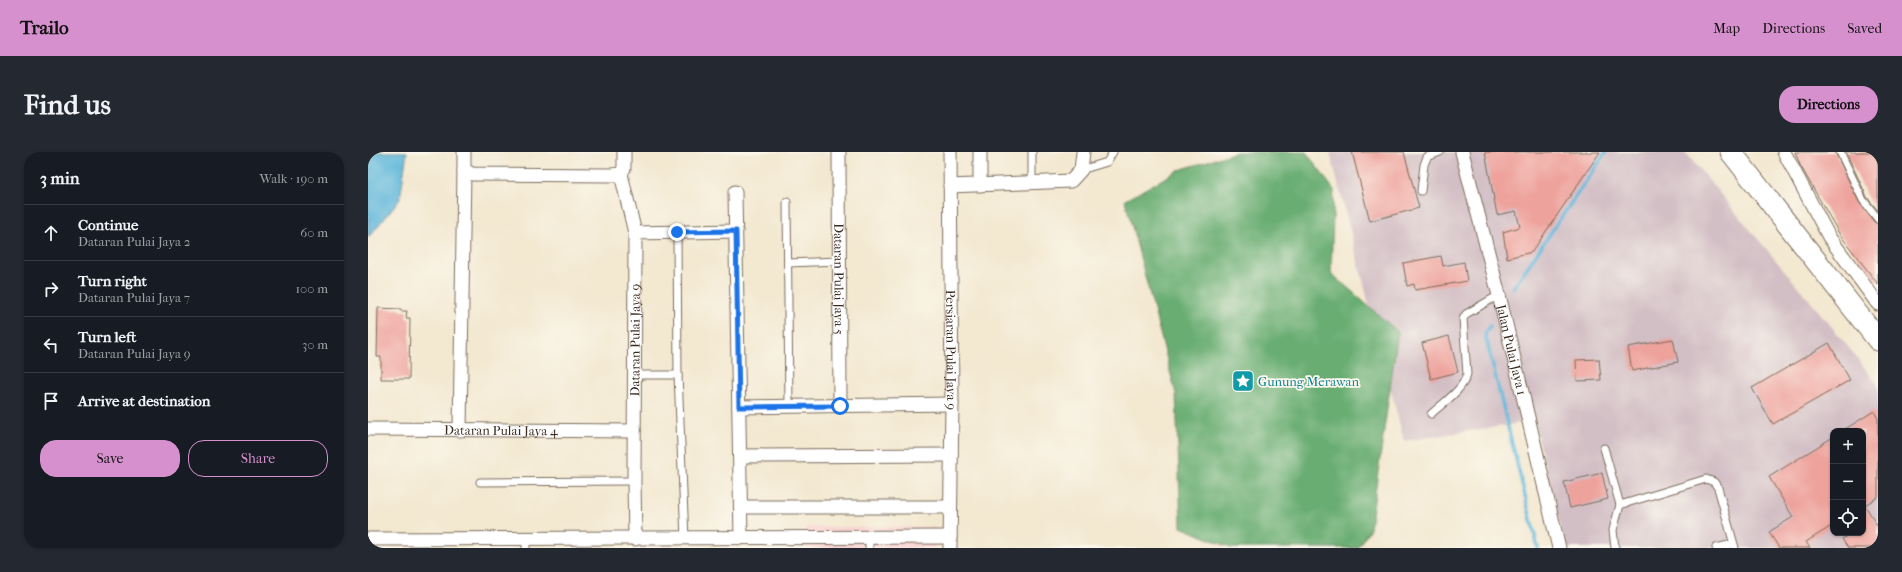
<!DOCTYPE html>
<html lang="en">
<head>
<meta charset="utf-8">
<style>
	body { margin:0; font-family:"IM FELL French Canon",serif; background:#242831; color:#f1f3f6 }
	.controls { position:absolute; right:12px; bottom:12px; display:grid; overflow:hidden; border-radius:8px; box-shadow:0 1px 3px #0004 }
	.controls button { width:36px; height:36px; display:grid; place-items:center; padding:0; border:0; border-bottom:1px solid #363941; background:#171b24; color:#f1f3f6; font:20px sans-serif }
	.stop { position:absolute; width:12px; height:12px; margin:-9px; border:3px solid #1a73e8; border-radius:50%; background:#fff }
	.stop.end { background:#1a73e8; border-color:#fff; box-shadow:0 1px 4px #0008 }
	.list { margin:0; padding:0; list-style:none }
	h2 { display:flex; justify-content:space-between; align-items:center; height:52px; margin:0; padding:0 16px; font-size:17px }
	h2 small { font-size:13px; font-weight:400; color:#9ea1a6 }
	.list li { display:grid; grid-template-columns:26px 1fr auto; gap:12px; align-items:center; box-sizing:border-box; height:56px; padding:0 16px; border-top:1px solid #363941 }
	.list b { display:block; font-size:15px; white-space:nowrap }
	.list p { margin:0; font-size:13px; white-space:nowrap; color:#9ea1a6 }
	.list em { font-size:13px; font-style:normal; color:#9ea1a6 }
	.actions { display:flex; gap:8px; padding:12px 16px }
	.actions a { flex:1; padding:9px 0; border:1px solid #d690ce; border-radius:16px; text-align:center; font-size:14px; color:#d690ce }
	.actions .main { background:#d690ce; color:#111 }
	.icon { flex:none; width:22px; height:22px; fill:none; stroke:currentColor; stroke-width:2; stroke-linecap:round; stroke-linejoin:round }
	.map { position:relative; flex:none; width:1510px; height:396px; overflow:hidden; border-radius:16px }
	header { display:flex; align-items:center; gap:24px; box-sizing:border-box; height:56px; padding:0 20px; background:#d690ce; color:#111 }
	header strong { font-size:19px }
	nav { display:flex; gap:22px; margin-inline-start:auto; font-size:14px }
	.intro { display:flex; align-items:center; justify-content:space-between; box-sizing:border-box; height:96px; padding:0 24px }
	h1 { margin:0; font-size:28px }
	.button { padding:10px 18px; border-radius:16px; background:#d690ce; color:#111; font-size:14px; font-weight:700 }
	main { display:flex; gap:24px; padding:0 24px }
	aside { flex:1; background:#171b24; border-radius:16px; box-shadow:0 1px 3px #0004 }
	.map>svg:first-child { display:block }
	.built { fill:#f7d0cf }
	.industrial { fill:#d2bec5; fill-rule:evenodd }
	.forest { fill:#69ad72; stroke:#526c48 }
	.water { fill:#5eb7db; stroke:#4c707c }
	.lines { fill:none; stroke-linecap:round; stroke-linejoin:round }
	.stream { stroke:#5eb7db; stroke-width:3.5 }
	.building { fill:#eea29c }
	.service-casing { stroke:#7b6c5c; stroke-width:9 }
	.minor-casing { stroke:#7b6c5c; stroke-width:15 }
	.primary-casing { stroke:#7b6c5c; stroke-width:23 }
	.service { stroke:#fff; stroke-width:7 }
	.minor { stroke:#fff; stroke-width:13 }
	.primary { stroke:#fff; stroke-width:21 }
	.route { stroke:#1a73e8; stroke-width:5 }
	.labels { text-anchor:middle; stroke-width:3.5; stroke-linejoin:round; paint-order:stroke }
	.street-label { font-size:13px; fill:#3b2a1e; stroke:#fbf7ec }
	.culture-label { font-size:13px; fill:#0d838f; stroke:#fbf7ec; text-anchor:start }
</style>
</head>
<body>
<header>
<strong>Trailo</strong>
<nav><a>Map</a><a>Directions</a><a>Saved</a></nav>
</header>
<div class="intro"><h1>Find us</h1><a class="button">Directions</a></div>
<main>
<aside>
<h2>3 min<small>Walk · 190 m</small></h2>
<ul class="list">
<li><svg class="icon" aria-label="ahead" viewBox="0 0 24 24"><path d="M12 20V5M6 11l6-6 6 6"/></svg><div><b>Continue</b><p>Dataran Pulai Jaya 2</p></div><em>60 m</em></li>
<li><svg class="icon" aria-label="right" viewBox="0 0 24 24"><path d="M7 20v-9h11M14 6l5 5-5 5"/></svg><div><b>Turn right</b><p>Dataran Pulai Jaya 7</p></div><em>100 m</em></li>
<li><svg class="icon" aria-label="left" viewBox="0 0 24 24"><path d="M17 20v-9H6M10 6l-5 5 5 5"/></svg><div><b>Turn left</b><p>Dataran Pulai Jaya 9</p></div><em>30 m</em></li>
<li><svg class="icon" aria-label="arrive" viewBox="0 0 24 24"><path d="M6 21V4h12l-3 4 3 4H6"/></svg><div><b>Arrive at destination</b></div></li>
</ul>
<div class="actions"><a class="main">Save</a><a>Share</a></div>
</aside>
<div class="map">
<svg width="1510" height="396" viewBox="0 0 1510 396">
	<rect width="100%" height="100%" fill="#fbf7ec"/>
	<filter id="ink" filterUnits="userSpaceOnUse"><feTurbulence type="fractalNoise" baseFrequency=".025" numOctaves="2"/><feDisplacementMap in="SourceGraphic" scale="8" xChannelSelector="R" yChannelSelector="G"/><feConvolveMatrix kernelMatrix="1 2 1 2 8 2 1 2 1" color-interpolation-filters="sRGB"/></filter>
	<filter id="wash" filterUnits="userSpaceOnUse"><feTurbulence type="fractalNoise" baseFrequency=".012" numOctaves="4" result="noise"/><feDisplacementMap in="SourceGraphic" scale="16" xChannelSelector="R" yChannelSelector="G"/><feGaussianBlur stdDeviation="0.9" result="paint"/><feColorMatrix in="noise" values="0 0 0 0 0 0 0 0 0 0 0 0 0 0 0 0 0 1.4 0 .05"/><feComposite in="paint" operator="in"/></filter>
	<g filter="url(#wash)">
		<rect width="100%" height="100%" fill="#f3e8d0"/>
		<rect class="built" x="438" y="375" width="129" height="21"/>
		<path class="industrial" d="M 962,0 L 1317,0 L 1478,192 L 1510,233 L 1510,396 L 1198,396 L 1166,269 L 1036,289 ZM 1465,279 L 1495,279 L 1495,381 L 1465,381 Z"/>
		<polygon class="forest" points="869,0 938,0 966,38 963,121 1030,180 1002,377 989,396 863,396 813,375 808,242 757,48 811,18"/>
		<polygon class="water" points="0,0 39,0 32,47 0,86"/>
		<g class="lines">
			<g class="stream">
				<polyline points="1145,136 1238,0"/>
				<polyline points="1122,174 1117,182 1170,396"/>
			</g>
		</g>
		<g id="blocks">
			<g class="building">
				<polygon points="984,0 1036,0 1051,56 1002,69"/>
				<polygon points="1117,0 1232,0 1164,100 1139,106 1135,80 1152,75 1148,59 1129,63"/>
				<polygon points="1427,0 1467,0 1491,50 1506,70 1510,72 1510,132 1472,83 1432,13"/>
				<polygon points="1478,0 1510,0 1510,59 1499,45"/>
				<polygon points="1073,104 1075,114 1096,110 1099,129 1047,138 1046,132 1039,134 1035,111"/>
				<polygon points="10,156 33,157 33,159 39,159 38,166 42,166 41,227 13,227 13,205 9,205"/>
				<polygon points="1081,184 1090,220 1063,227 1054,191"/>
				<polygon points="1305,187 1310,210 1264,219 1260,195"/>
				<polygon points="1461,191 1482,228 1405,272 1384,236"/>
				<polygon points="1231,207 1233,228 1209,229 1208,208"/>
				<polygon points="1506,259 1510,267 1510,345 1497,353 1510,375 1510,396 1480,396 1474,387 1483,381 1495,381 1495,279 1474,279"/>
				<polygon points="1465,285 1465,373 1438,390 1442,396 1411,396 1401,380 1425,365 1401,325"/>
				<polygon points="1234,321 1240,347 1202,356 1196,330"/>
			</g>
		</g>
	</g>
	<g filter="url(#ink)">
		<use href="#blocks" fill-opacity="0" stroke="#7b6c5c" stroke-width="1"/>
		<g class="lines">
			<g class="service-casing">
				<g id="service">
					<polyline points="664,0 664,32"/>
					<polyline points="1472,0 1495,48 1510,67"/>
					<polyline points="713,18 739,10 745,0"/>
					<polyline points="1053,39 1056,13 1059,5 1072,0"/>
					<polyline points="419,50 421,254"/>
					<polyline points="309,80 310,223 317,387"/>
					<polyline points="420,111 471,109"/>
					<polyline points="266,223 310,223"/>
					<path d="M 1063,262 C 1075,251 1095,238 1099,222 L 1095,167 L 1098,162 L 1131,143"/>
					<polyline points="1236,296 1252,353"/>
					<polyline points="112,330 266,329"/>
					<polyline points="501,386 501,396"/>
					<polyline points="158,396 158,387"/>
					<polyline points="1247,396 1245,378 1252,353 1338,327 1346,330 1350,336 1367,396"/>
					<polyline points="1348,396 1365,392"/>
				</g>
			</g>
			<g class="minor-casing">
				<g id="minor">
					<polyline points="96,0 96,18 104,22 244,23 253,22 256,16 256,0"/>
					<path id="s1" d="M 471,0 L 472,254"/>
					<path id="s2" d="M 582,0 L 584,252 L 582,396"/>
					<polyline points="612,0 612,33"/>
					<path id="s3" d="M 1094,0 L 1131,143 L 1191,396"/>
					<polyline points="1416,0 1461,85 1510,152"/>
					<polyline points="253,22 267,81"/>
					<polyline points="582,34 703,29 713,18 715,0"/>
					<polyline points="367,40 373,386"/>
					<polyline points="371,255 584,252"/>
					<path id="s4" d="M 0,277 L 266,279"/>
					<polyline points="92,278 96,18"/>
					<polyline points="372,304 583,303"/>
					<polyline points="373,355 582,355"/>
					<polyline points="0,387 582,385"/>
					<path id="s5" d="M 267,387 L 266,329 L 267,81 L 368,79"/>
				</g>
			</g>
			<g class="primary-casing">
				<polyline id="primary" points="1363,0 1510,188"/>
			</g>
			<use href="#service" class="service"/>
			<use href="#minor" class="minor"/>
			<use href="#primary" class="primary"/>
		</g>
	</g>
	<g class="lines" filter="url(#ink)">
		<polyline class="route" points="309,80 368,79 371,255 472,254"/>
	</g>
	<defs>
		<g id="sight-square" transform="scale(1.15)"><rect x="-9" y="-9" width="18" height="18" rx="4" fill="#0f9aa8" stroke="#fbf7ec"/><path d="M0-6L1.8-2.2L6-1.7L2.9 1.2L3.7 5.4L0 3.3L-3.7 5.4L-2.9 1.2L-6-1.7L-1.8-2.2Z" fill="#fff"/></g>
	</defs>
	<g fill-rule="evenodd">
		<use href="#sight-square" x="875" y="229"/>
	</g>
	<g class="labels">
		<g class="street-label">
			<text dy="5" stroke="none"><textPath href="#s1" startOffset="127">Dataran Pulai Jaya 5</textPath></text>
			<text dy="5" stroke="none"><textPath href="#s5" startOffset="199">Dataran Pulai Jaya 9</textPath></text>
			<text dy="5" stroke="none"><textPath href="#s2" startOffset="198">Persiaran Pulai Jaya 9</textPath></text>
			<text dy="5" stroke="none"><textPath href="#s3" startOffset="204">Jalan Pulai Jaya 1</textPath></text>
			<text dy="5" stroke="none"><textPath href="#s4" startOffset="133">Dataran Pulai Jaya 4</textPath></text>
		</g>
		<g class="culture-label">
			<text x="890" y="234">Gunung Merawan</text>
		</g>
	</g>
</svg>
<div class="controls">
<button>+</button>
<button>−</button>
<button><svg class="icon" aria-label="locate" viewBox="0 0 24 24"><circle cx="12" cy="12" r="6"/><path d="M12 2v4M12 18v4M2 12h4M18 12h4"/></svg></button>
</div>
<div class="stop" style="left:472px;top:254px"></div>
<div class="stop end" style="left:309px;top:80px"></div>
</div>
</main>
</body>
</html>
